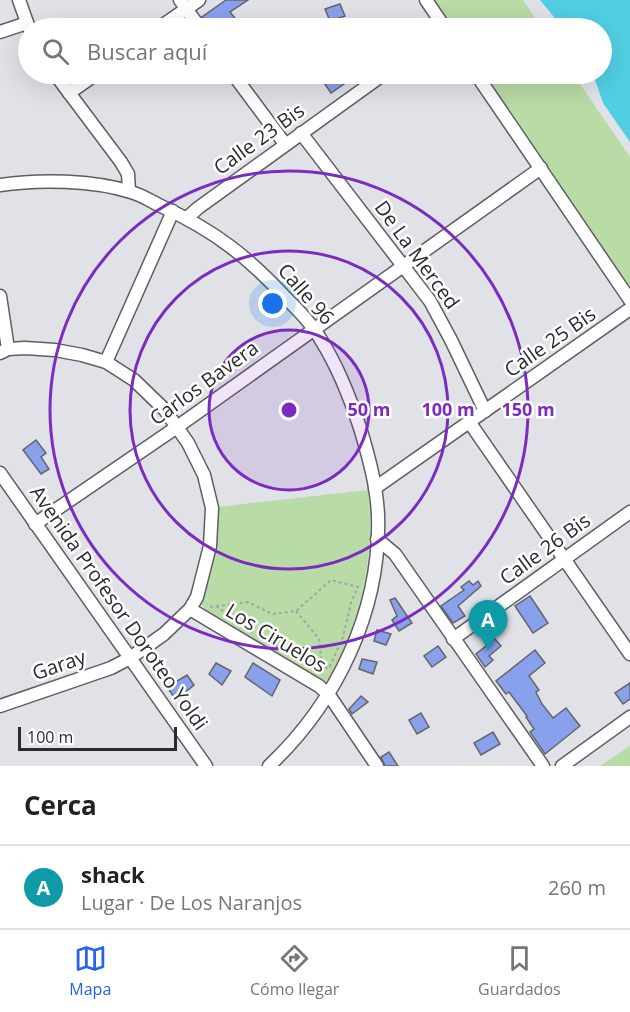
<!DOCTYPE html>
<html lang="es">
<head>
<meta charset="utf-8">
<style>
	body { margin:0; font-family:"Open Sans",sans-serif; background:#f2f2f2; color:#222 }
	.scale { position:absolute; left:18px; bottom:15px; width:159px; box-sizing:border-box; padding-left:6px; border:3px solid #2a2b2d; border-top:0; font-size:16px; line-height:21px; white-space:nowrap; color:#2a2b2d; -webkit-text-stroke:4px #fff; paint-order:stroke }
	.you { position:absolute; left:273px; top:304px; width:21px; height:21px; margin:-15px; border:4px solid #fff; border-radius:50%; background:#1a73e8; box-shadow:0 0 0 9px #1a73e833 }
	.badge { display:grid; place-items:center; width:39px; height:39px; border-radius:50%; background:#2563eb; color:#fff; font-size:20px; font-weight:700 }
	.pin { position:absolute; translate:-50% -50px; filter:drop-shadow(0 2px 3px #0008) }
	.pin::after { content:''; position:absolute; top:32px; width:21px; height:18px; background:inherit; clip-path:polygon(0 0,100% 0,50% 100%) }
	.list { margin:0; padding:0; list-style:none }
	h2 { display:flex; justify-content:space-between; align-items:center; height:78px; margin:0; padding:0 24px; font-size:26px }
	h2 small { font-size:20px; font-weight:400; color:#767676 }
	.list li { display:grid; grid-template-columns:39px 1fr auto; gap:18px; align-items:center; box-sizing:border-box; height:84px; padding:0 24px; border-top:2px solid #e0e0e0 }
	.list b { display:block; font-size:22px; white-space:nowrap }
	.list p { margin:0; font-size:20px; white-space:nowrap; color:#767676 }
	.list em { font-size:20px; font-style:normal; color:#767676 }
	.icon { flex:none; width:33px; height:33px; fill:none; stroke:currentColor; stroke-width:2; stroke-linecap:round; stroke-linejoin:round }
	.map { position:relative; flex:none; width:630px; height:766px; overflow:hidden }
	.search { position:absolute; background:#fff; box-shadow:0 6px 24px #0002; left:18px; right:18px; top:18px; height:66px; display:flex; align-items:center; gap:15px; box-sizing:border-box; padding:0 21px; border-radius:33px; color:#767676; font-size:22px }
	.sheet { height:162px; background:#fff }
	nav { display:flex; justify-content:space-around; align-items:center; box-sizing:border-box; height:84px; border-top:2px solid #e0e0e0; background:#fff; font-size:16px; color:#767676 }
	nav a { display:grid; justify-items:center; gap:3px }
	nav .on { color:#2563eb }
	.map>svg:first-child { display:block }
	.green { fill:#b9dba5 }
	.water { fill:#52cee3 }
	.building { fill:#89a1ec; stroke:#636569; stroke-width:1.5 }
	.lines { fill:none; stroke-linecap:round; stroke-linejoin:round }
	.street-casing { stroke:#5c5e62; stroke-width:15 }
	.path { stroke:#a2a4a8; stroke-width:2; stroke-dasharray:3 3; stroke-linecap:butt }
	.street { stroke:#fff; stroke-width:12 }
	.ring { fill:none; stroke:#7b2cbf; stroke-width:3 }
	.labels { text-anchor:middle; stroke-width:5; stroke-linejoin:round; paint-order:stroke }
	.street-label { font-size:20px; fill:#2a2b2d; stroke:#fff }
	.centre { fill:#7b2cbf; stroke:#fff; stroke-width:3 }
	.ring-label { font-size:18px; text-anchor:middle; font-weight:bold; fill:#7b2cbf; stroke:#fff; stroke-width:5; stroke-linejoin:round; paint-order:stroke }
</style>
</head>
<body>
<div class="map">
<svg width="630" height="766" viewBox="0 0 630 766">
	<rect width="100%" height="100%" fill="#e0e2e8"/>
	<g class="green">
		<polygon points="433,0 523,0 542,28 452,28"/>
		<polygon points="483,74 573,74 630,157 630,289"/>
		<path d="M 368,490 C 376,554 360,622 330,678 L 324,682 L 318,681 L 207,611 L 201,604 L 217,507 Z"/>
		<polygon points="630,746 630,766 600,766"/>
	</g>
	<polygon class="water" points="540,0 630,0 630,142 603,103 593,74 602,74 602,28 563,28"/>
	<g class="building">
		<polygon points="226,0 248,0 230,12 243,28 211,28 202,17"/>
		<polygon points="340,4 345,16 330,21 325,9"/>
		<polygon points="318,74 337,74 344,84 331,93"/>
		<polygon points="36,440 46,453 41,457 49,469 41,474 23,450"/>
		<polygon points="469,581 473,585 478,581 481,586 458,606 465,616 453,623 441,606 464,590 461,587"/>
		<polygon points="530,596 548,623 533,633 515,606"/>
		<polygon points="395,598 412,623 399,631 392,620 397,616 390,600"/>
		<polygon points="377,630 391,634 386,645 374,641"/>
		<polygon points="495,639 501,646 489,656 493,660 485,667 476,654"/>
		<polygon points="438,646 446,657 432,667 424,656"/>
		<polygon points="535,650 545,663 529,676 539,690 536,692 542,704 553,718 566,708 580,726 545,754 530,732 534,729 526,717 527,716 509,692 506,694 496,681"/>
		<polygon points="362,659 377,662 373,674 359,669"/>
		<polygon points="216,663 231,671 222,685 209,674"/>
		<polygon points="253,663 280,680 272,696 245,677"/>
		<polygon points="187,675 194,685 176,700 167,687"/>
		<polygon points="630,683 630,699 623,704 615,693"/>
		<polygon points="361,696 368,702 352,714 349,709"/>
		<polygon points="421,713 429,727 417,734 409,720"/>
		<polygon points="493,732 500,744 481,755 474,743"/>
		<polygon points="389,752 398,766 385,766 381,757"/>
	</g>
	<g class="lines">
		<g class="street-casing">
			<g id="street">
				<polyline points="19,0 29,28"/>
				<polyline points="180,0 200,28"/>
				<polyline points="426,0 445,28"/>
				<polyline points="159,28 199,0"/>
				<polyline points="0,32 27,23"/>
				<polyline points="55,74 121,162 128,174 129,191"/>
				<polyline points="233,74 285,144"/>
				<polyline points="476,74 630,300"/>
				<polyline points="69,93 96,74"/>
				<polyline points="301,133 430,301 451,340 485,411"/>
				<path d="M 0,185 C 39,179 93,180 131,192 C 142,195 152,202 163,207 C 215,231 248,257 286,298 C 299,311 312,324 321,340 C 338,367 351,400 361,431 C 369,458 377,487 378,516 C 381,610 337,702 269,766"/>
				<polyline points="187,218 198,208 384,74"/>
				<polyline points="0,296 8,349"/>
				<polyline points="0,353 8,349 25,348 55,350 82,355 106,362 134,380 165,410 188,443 204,475 212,508 210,546 197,597 190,609 164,634 130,658 111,668 0,706"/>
				<polyline points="106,362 173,211"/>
				<polyline points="470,423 630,654"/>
				<polyline points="0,473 206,766"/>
				<polyline points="375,488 630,309"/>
				<polyline points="35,524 177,427 541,168"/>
				<polyline points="377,539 395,554 543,766"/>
				<polyline points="190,609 319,686 329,695 377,766"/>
				<polyline points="453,639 630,512"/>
				<polyline points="562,766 630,717"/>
			</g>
		</g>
		<g class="path">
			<polyline points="216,606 254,633"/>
			<polyline points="210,607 248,602 272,614 296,611 331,580 358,587 351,603 343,637 329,668 321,668 275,645"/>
			<polyline points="296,611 319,639 323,675"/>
		</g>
		<use href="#street" class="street"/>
	</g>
	<circle cx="289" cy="410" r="80" fill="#7b2cbf" fill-opacity=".12"/>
	<g class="ring">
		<circle cx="289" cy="410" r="80"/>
		<circle cx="289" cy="410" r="159"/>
		<circle cx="289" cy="410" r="239"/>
	</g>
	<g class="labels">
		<g class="street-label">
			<text transform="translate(259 139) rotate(-36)" y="7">Calle 23 Bis</text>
			<text transform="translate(417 255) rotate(54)" y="7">De La Merced</text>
			<text transform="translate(306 294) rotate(49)" y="7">Calle 96</text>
			<text transform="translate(550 342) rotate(-35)" y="7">Calle 25 Bis</text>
			<text transform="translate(204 383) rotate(-36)" y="7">Carlos Bavera</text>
			<text transform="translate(545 549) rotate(-36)" y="7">Calle 26 Bis</text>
			<text transform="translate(119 608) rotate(55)" y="7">Avenida Profesor Doroteo Yoldi</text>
			<text transform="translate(276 638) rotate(31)" y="7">Los Ciruelos</text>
			<text transform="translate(59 665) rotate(-19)" y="7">Garay</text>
		</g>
	</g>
	<circle cx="289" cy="410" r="9" class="centre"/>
	<g class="ring-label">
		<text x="369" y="416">50 m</text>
		<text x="448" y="416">100 m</text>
		<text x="528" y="416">150 m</text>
	</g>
</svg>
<div class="scale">100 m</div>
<div class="you"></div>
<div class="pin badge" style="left:488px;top:650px;background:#0f9aa8">A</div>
<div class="search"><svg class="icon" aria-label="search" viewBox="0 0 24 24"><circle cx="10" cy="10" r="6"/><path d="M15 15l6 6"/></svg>Buscar aquí</div>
</div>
<section class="sheet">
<h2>Cerca<small></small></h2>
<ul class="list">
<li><span class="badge" style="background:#0f9aa8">A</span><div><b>shack</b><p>Lugar · De Los Naranjos</p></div><em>260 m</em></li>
</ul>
</section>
<nav>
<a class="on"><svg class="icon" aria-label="map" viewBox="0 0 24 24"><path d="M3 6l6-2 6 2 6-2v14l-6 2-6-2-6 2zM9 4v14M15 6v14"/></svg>Mapa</a>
<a><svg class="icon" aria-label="directions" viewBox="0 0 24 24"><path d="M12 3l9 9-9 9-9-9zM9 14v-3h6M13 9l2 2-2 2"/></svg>Cómo llegar</a>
<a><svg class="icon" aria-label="saved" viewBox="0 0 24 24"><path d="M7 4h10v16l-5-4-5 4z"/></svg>Guardados</a>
</nav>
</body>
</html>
